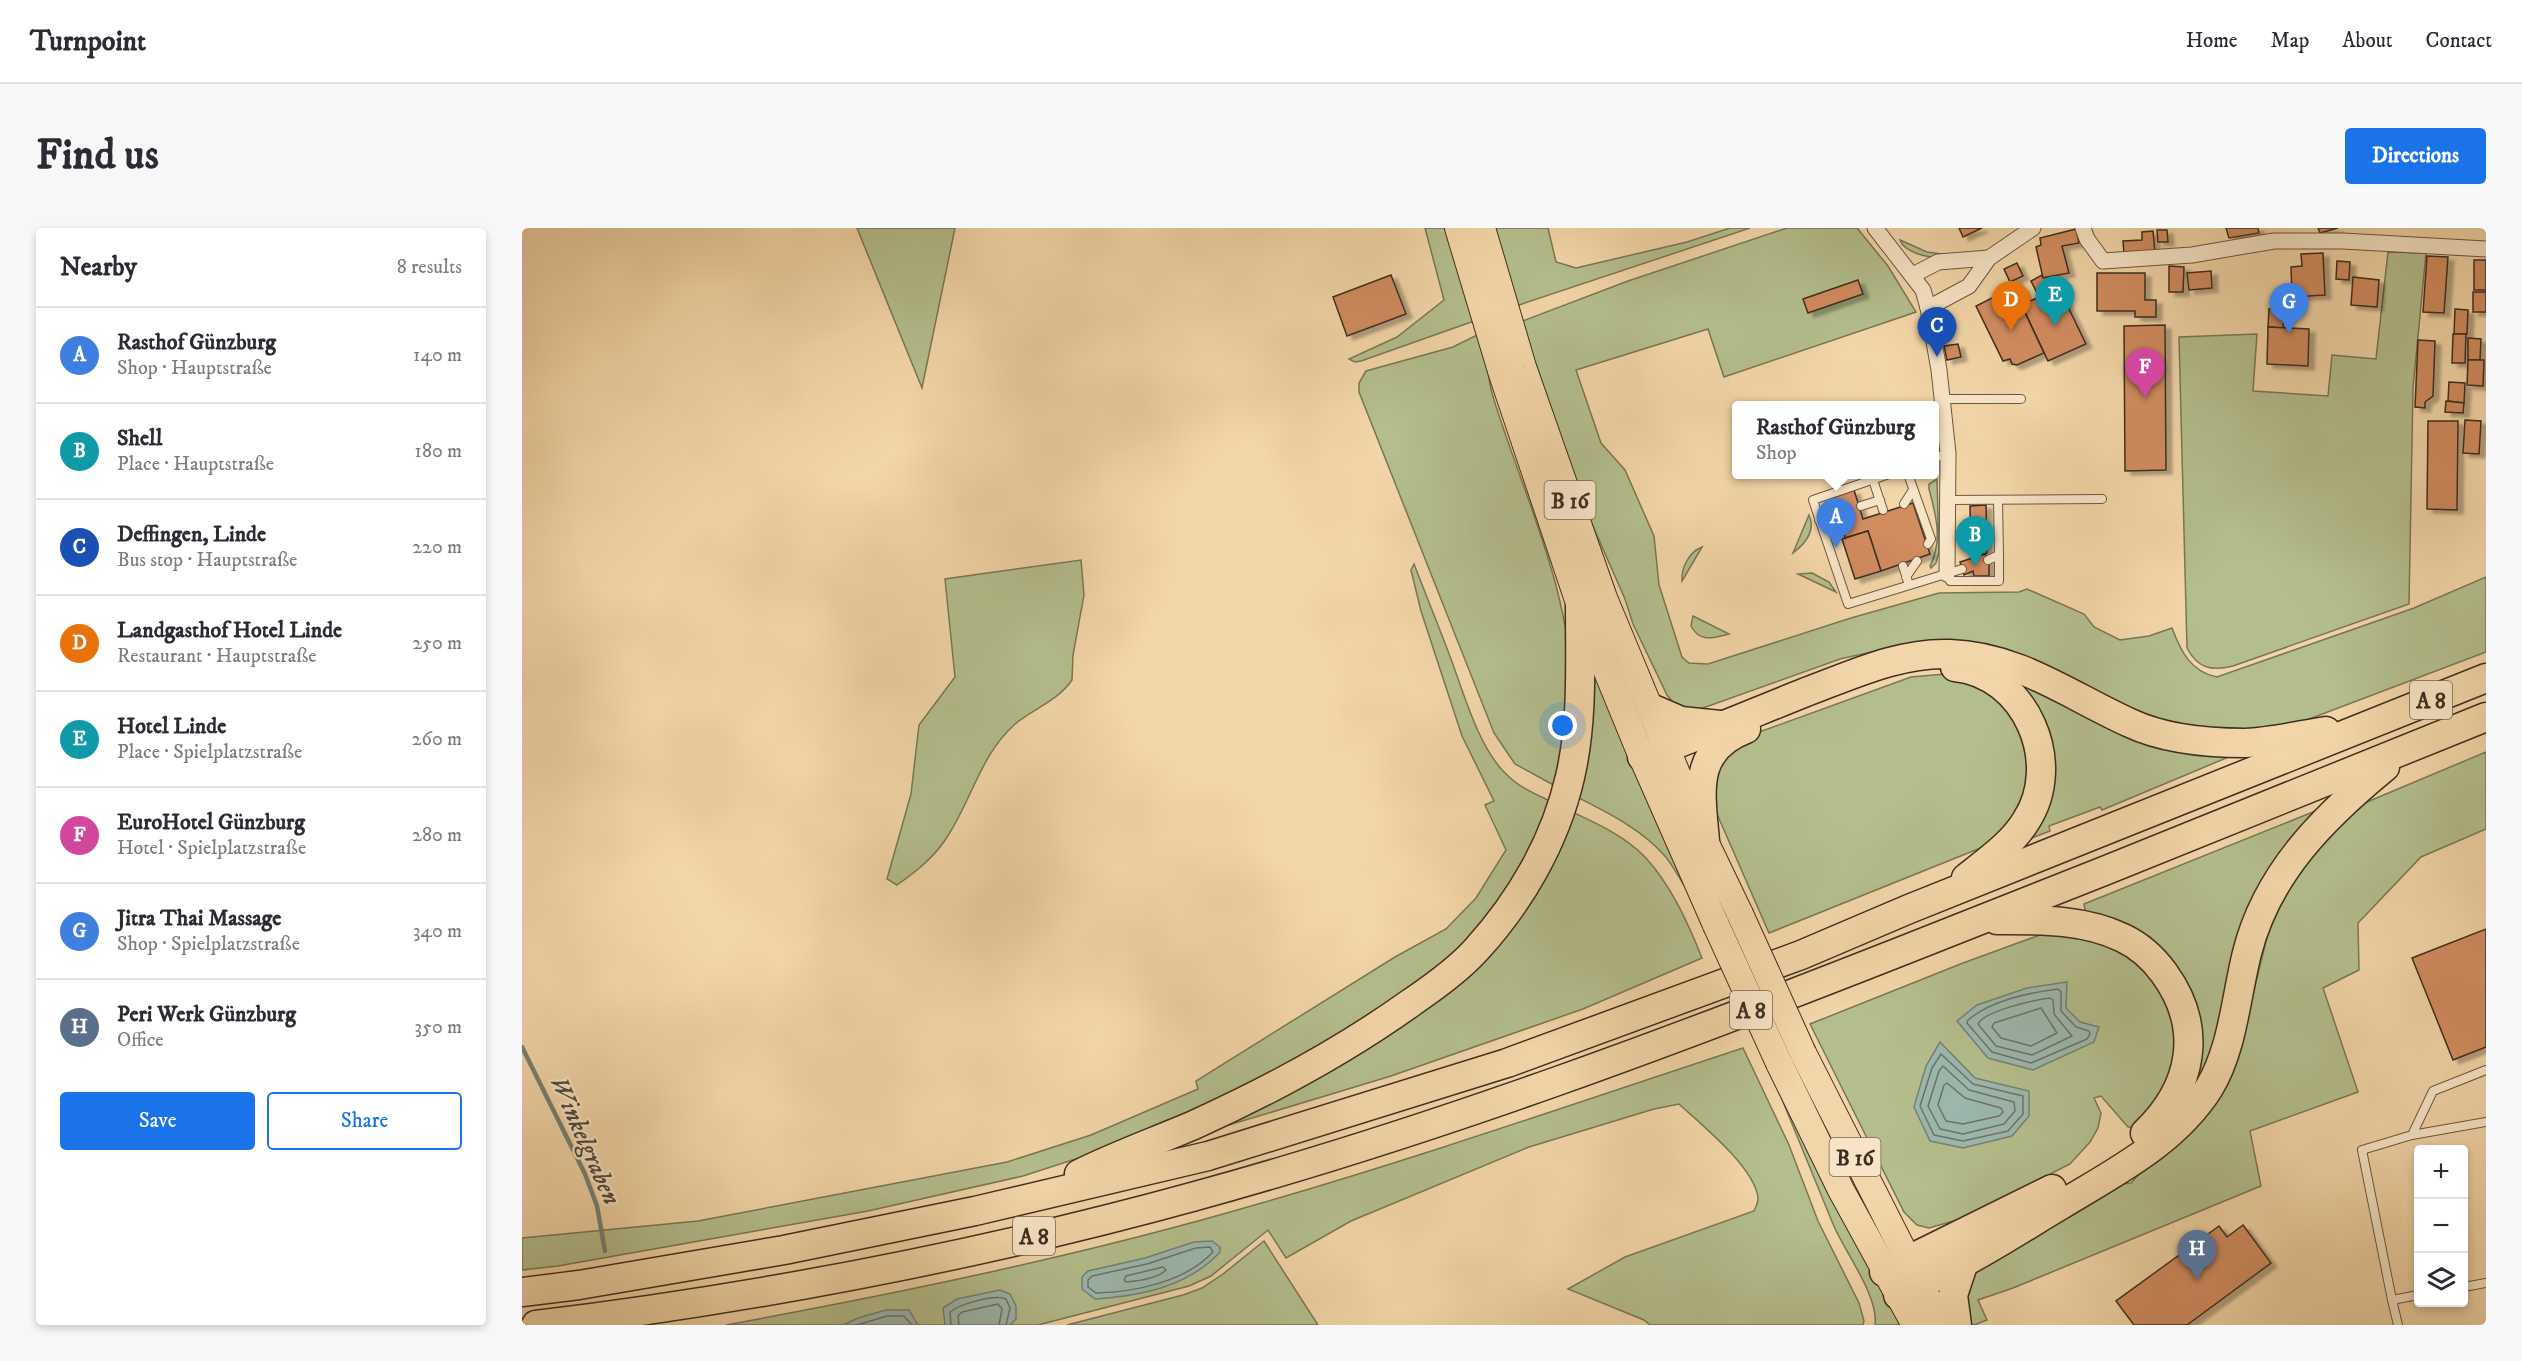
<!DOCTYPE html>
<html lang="en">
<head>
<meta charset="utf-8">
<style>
	body { margin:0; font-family:"IM FELL DW Pica",serif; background:#f7f7f7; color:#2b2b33 }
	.controls { position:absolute; right:18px; bottom:18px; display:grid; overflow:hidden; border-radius:6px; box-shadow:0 3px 9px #0003 }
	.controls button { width:54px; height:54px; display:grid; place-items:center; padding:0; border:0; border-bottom:2px solid #e1e1e2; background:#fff; color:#2b2b33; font:30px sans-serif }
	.you { position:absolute; left:1041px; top:498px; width:21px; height:21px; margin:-15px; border:4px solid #fff; border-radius:50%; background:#1a73e8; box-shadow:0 0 0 9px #1a73e833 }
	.badge { display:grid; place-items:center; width:39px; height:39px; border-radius:50%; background:#1a73e8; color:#fff; font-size:20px; font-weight:700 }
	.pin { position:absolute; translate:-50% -50px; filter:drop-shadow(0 2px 3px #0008) }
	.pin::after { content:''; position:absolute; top:32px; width:21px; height:18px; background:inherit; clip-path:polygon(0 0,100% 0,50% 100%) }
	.popup { position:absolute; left:1210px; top:173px; width:207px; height:78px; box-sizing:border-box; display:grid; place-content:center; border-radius:6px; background:#fff; filter:drop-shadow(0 2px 4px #0005); font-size:20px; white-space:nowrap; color:#7c7c81 }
	.popup b { font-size:22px; color:#2b2b33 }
	.popup::after { content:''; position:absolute; left:50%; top:100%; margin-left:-12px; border:12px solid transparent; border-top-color:#fff }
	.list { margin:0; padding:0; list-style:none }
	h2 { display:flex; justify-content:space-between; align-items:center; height:78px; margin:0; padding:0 24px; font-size:26px }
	h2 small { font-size:20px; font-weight:400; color:#7c7c81 }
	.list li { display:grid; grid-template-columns:39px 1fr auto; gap:18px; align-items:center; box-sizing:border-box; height:96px; padding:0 24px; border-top:2px solid #e1e1e2 }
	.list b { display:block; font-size:22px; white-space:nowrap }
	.list p { margin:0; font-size:20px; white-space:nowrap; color:#7c7c81 }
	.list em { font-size:20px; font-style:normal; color:#7c7c81 }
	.actions { display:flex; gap:12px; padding:18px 24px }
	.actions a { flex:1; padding:14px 0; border:2px solid #1a73e8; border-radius:6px; text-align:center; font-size:21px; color:#1a73e8 }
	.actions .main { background:#1a73e8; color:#fff }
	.icon { flex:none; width:33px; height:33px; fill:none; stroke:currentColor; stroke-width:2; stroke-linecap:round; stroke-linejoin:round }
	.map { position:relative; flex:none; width:1964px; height:1097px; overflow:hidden; border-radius:6px }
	header { display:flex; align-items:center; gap:36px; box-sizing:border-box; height:84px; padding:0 30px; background:#fff; border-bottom:2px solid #e1e1e2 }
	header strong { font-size:28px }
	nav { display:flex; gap:33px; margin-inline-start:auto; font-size:21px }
	.intro { display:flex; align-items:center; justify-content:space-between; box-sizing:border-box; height:144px; padding:0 36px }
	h1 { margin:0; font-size:42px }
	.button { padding:15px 27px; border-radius:6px; background:#1a73e8; color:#fff; font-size:21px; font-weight:700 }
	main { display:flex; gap:36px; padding:0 36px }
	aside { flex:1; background:#fff; border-radius:6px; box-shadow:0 3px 9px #0003 }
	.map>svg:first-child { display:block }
	.green { fill:#b4be8c; stroke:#7a7656; stroke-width:1.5 }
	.water { fill:#9cb8ae; stroke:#778175; stroke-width:1.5 }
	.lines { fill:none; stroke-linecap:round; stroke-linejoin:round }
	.shore { stroke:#6e7367; stroke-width:1.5 }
	.stream { stroke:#778175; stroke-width:4.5 }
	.building { fill:#d18c61; stroke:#3f2e20; stroke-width:1.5; filter:url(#shadow) }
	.lane-casing { stroke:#6c5842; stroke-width:10 }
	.street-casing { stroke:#6c5842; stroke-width:17 }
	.primary-casing { stroke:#3f2e20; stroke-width:28 }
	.highway-casing { stroke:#3f2e20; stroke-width:31 }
	.lane { stroke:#f7e4c6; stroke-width:8 }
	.street { stroke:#f7e4c6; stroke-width:15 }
	.primary { stroke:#f2d5a8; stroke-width:26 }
	.highway { stroke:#f2d5a8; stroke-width:28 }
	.primary-bridge-casing { stroke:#3f2e20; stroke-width:28; stroke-linecap:butt }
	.primary-bridge { stroke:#f2d5a8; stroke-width:26 }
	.labels { text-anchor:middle; stroke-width:4.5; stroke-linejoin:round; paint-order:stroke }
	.shield { fill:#f7e4c6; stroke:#766552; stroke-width:1.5 }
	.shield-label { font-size:22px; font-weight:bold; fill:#3f2e20 }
	.water-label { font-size:26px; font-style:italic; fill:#524a3c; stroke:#f7e4c6 }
</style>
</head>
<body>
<header>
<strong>Turnpoint</strong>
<nav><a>Home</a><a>Map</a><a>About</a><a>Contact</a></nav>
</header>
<div class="intro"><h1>Find us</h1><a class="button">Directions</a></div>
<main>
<aside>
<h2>Nearby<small>8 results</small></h2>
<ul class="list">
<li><span class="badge" style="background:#3f7fe0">A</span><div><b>Rasthof Günzburg</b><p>Shop · Hauptstraße</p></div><em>140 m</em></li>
<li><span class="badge" style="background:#0f9aa8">B</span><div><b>Shell</b><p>Place · Hauptstraße</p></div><em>180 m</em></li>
<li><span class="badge" style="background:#1a4fb4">C</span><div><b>Deffingen, Linde</b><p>Bus stop · Hauptstraße</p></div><em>220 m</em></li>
<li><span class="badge" style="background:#e8710a">D</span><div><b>Landgasthof Hotel Linde</b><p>Restaurant · Hauptstraße</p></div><em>250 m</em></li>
<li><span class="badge" style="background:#0f9aa8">E</span><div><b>Hotel Linde</b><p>Place · Spielplatzstraße</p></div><em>260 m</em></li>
<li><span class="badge" style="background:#d1479c">F</span><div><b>EuroHotel Günzburg</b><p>Hotel · Spielplatzstraße</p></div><em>280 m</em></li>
<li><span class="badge" style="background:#3f7fe0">G</span><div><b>Jitra Thai Massage</b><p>Shop · Spielplatzstraße</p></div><em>340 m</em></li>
<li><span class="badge" style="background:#5c6f8a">H</span><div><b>Peri Werk Günzburg</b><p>Office</p></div><em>350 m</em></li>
</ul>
<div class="actions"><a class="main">Save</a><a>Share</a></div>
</aside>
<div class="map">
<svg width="1964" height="1097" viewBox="0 0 1964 1097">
	<defs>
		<filter id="shadow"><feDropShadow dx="6" dy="4" stdDeviation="1.5" flood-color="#0004"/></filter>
	</defs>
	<rect width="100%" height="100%" fill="#f2d5a8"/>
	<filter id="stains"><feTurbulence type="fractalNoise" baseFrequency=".00333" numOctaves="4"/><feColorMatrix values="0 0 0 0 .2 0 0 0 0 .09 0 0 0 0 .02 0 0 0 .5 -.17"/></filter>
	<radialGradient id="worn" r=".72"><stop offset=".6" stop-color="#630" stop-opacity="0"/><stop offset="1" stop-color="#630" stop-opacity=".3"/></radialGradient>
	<g class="green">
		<polygon points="335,0 433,0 400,160"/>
		<polygon points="903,0 926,0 955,92 839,133 833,134 827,131 875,109 922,72"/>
		<polygon points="972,0 1026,0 1034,34 1054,40 1165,14 1208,0 1228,0 994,78"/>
		<path d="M 1265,0 L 1335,0 L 1366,38 L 1394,84 L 1202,149 L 1186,101 L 1054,142 L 1079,215 L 1103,242 L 1132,308 L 1137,357 L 1160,429 L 1167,435 L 1186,436 L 1329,390 L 1417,365 L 1497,364 L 1505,361 L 1562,386 L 1572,399 L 1598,412 L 1627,408 L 1650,400 C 1659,424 1669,444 1695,449 L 1892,380 L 1964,349 L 1964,424 L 1774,496 L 1733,505 L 1668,503 L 1601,482 L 1363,421 L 1318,431 L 1181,480 L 1166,483 L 1154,478 L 1145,467 L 1111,396 L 1103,371 L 1045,239 L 998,94 L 1106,53 Z"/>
		<path d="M 1378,12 L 1405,24 L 1420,26 L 1418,30 C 1404,29 1383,25 1378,12 Z"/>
		<path d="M 1866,24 L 1904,25 L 1891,160 L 1887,376 L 1711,438 C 1690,443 1676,441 1665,420 L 1657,109 L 1735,106 L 1731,163 L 1806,168 L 1810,127 L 1854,131 Z"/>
		<path d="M 959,105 C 965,127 965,151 972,172 C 1003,271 1050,365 1050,470 C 1050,500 1041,531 1037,560 L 993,536 L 972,505 L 837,164 L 837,155 L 844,143 L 931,119 Z"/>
		<path d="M 1415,251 L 1417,324 L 1414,335 L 1409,340 L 1408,338 C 1421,312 1414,287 1407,261 L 1407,256 Z"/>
		<path d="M 1287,287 C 1294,303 1283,316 1271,325 Z"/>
		<path d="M 1180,319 L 1160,353 C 1159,340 1167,324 1180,319 Z"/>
		<path d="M 559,332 L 562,367 L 551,427 L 550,452 C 535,474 510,481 492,497 C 459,527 450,570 427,606 C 414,628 395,643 375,657 L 365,651 L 389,566 L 397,497 L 433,449 L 423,351 Z"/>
		<path d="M 892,336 C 904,367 917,399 929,431 C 942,466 957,521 985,547 C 998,560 1016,567 1032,575 L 1003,642 L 935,730 L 758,845 L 575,924 L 501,948 L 346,983 L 36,1038 L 0,1042 L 0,1010 L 176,993 L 485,934 L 569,907 L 676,861 L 674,853 L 873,729 L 924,701 L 954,670 L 984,622 L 963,577 L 972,573 L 940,508 L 899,383 L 889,342 Z"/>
		<polygon points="1290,345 1307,354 1314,364 1276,346"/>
		<path d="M 1171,388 L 1207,406 C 1191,410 1178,415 1169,398 Z"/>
		<path d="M 1063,411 L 1165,662 C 1157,650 1151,637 1142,627 C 1118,600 1084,584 1053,568 Z"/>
		<polygon points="1423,446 1478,468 1509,513 1502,585 1461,619 1247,705 1188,570 1196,532 1229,507 1389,449"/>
		<polygon points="1487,448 1709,528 1580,582 1578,579 1527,598 1528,603 1502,613 1521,587"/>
		<polygon points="1964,524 1964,601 1899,629 1836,695 1837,742 1801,760 1836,864 1728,903 1739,958 1491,1060 1456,1072 1465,1092 1452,1097 1443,1097 1443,1058 1455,1037 1591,957 1609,955 1632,930 1726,787 1745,709 1766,658 1822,589 1845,574"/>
		<polygon points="1801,580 1700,784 1688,825 1674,858 1667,774 1564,687 1562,676"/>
		<path d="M 1048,583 C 1074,595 1103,608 1123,629 C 1149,657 1166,695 1180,730 L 1061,781 L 869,848 L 707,897 L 708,889 L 933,755 Z"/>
		<polygon points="1526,704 1564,706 1612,725 1655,785 1654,852 1615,899 1606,899 1579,868 1572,870 1579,885 1576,900 1568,914 1548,936 1442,990 1407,1000 1395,997 1382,984 1288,796 1441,735"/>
		<path d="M 1221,820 L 1267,917 L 1296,993 L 1337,1075 L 1342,1093 L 1341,1097 L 1128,1097 L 1122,1092 L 1046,1061 L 1103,1029 L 1232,983 C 1234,979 1236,974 1236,970 C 1233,940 1179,896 1157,876 L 1132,881 L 1007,919 L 829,993 L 764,1030 L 746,1002 L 689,1048 L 667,1058 L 516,1097 L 204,1097 C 383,1064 562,1027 736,976 C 899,929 1060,873 1221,820 Z"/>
		<path d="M 1248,842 L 1382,1097 L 1353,1097 C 1357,1068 1322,1023 1311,996 C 1290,945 1269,893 1248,842 Z"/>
		<polygon points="742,1013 796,1097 545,1097 661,1067 680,1060 701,1046"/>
	</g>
	<g class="water">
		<polygon points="1545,754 1544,780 1558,794 1577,799 1572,814 1511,842 1466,830 1435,793 1455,777 1505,760"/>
		<polygon points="1418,814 1453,850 1507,863 1507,888 1490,908 1441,920 1408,913 1392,879 1404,838"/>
		<path d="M 690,1013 L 698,1019 L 698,1024 C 666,1059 618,1068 573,1071 L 560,1061 L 560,1049 L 566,1043 L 623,1030 L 672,1014 Z"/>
		<polygon points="478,1062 488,1066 494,1078 494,1091 488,1097 423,1097 421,1080 435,1071"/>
		<polygon points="364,1082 387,1082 396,1097 321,1097 336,1090"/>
	</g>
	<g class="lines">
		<g class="shore">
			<path d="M 1536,761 L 1539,764 L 1539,783 L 1554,799 L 1567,803 L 1568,806 L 1565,811 L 1509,835 L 1470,824 L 1445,795 L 1446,792 C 1470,772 1506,765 1536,761 Z"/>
			<path d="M 1528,770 L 1531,772 L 1532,786 L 1550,808 L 1510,827 L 1474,818 L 1456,796 C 1462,783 1512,772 1528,770 Z"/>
			<polygon points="1519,780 1535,805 1509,818 1479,810 1470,799 1472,795"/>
			<polygon points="1419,826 1451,856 1501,868 1501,886 1486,903 1441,913 1412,907 1398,878 1410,840"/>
			<polygon points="1421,838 1447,862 1492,874 1493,883 1482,896 1441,906 1418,901 1406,878 1417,843"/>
			<polygon points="1425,855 1443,870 1479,880 1481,884 1477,888 1441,896 1424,893 1416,877 1422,857"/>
			<path d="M 688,1019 L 691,1024 C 663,1054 613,1064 574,1065 L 566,1059 L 566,1052 L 570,1048 L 625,1036 L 674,1020 Z"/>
			<path d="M 641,1039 L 644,1042 C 636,1050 617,1053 604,1054 L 602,1052 L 604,1048 Z"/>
			<polyline points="335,1097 365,1088 382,1088 390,1097"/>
			<path d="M 429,1097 L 428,1084 C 438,1076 473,1066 484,1071 L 488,1080 L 484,1097"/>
			<polyline points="437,1097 436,1088 440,1084 476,1076 480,1081 477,1097"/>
		</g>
		<polyline class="stream" points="0,819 63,946 75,978 83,1023"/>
	</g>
	<g class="building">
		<polygon points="1437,0 1460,0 1441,9"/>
		<polygon points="1704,0 1736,0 1737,5 1707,10"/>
		<polygon points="1796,0 1816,0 1798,5"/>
		<polygon points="1554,1 1557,15 1540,18 1547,45 1521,50 1514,19 1519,17 1518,10"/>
		<polygon points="1635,2 1645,2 1646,14 1636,14"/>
		<polygon points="1631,3 1633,25 1602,26 1601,13 1620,12 1620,4"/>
		<polygon points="1801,25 1803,67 1770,69 1769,39 1780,38 1779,26"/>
		<polygon points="1905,28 1926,29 1922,85 1901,84"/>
		<rect x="1952" y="32" width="12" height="30"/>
		<polygon points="1815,33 1828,34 1827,52 1814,51"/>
		<polygon points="1495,35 1501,48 1488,54 1482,41"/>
		<polygon points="1647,38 1662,39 1661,64 1647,64"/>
		<polygon points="1689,43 1690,60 1667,62 1665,45"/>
		<polygon points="1575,45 1623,45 1623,72 1634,72 1634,89 1613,89 1613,83 1575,83"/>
		<polygon points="869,47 884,86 825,108 811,69"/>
		<polygon points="1520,47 1521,50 1531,48 1564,116 1526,133 1501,80 1505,79 1504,75 1517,69 1509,53"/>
		<polygon points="1831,49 1857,52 1855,79 1829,77"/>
		<polygon points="1336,52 1341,66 1286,85 1281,71"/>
		<polygon points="1500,59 1504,69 1499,76 1522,125 1495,137 1490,136 1488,131 1481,133 1454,78 1480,65 1482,68"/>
		<rect x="1951" y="64" width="13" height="20"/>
		<polygon points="1747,81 1762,81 1761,100 1746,99"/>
		<polygon points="1933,81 1946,82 1945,106 1932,106"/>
		<polygon points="1643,97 1644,242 1603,243 1602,98"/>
		<polygon points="1746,99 1787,101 1786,138 1745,136"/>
		<polygon points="1931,106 1944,106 1943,135 1930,135"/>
		<polygon points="1946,110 1959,111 1958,132 1946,132"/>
		<polygon points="1896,112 1913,113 1911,168 1903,174 1903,180 1893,179"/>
		<polygon points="1436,116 1439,129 1425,132 1422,118"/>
		<polygon points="1946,132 1962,132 1961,158 1945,157"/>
		<polygon points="1927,154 1943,155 1942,175 1926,173"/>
		<polygon points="1924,173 1942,175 1941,185 1923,184"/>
		<polygon points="1943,192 1959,193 1957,226 1941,225"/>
		<polygon points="1906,193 1936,193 1935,282 1905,281"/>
		<polygon points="1332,262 1341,291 1391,275 1408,326 1359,343 1346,303 1323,310 1310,270"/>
		<polygon points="1464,277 1465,325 1449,330 1448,278"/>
		<polygon points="1346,303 1359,343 1333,351 1320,311"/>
		<polygon points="1463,326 1467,335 1467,348 1452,348 1451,343 1442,347 1438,334"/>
		<polygon points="1964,701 1964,819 1931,832 1890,730"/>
		<polygon points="1721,997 1749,1035 1665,1097 1612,1097 1594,1073 1697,998 1705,1009"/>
	</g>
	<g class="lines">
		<g class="lane-casing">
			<g id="lane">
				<polyline points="1420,171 1499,171"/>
				<polyline points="1413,230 1426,225"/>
				<polyline points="1367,246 1291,272 1326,376 1440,341"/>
				<polyline points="1386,246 1409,311 1406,316"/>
				<polyline points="1351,252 1361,282"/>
				<polyline points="1425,272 1580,271"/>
				<polyline points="1382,276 1391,262"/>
				<polyline points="1339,278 1358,272"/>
				<polyline points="1297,292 1313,286"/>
				<polyline points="1466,332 1477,327 1476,272"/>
				<polyline points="1381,338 1387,357"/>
				<polyline points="1425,346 1428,353 1477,353 1477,327"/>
				<polyline points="1384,349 1395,333"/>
				<polyline points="1890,907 1964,894"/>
				<polyline points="1942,1059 1964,1055"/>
				<polyline points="1896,1067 1870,1072 1840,922 1890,907 1911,863 1964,842"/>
				<polyline points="1870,1072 1876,1097"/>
			</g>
		</g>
		<g class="street-casing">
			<g id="street">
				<polyline points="1353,0 1401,62 1406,80 1417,142 1426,225 1425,346"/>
				<polyline points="1561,0 1565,11 1581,33 1670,27 1752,13 1821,13 1964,21"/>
				<polyline points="1391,47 1416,34 1467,30"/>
				<polyline points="1406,80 1447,58 1467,30 1511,0"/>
			</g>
		</g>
		<g class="primary-casing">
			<g id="primary">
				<polyline points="936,0 980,146 1058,378 1120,529 1194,697"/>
				<polyline points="960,0 1001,139 1082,370 1183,613 1218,686"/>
				<polyline points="1281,825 1419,1097"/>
				<polyline points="1257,835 1319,962 1393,1097"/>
			</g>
		</g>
		<g class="highway-casing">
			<g id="highway">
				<path d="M 1433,439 C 1504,446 1542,535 1504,593 C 1490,616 1465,633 1444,650"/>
				<polyline points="1129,480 1159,493 1198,497"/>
				<path d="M 1120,529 C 1175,509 1229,486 1284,464 C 1330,447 1378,424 1428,426 C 1496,428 1548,468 1608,495 C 1642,511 1685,515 1723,515 C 1750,514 1778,507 1804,503"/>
				<path d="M 1183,613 C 1179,565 1169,522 1224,501"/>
				<path d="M 1475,692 C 1517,692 1562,691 1601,710 C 1618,718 1631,730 1642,745 C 1682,800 1671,859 1623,905"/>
				<path d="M 557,946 C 595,927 635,913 674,896 C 749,862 823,822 890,774 C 912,759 936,742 954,722 C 998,674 1033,614 1048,549 C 1061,494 1058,435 1058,378"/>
				<polyline points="1362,1044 1530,961"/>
				<polyline points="0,1064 57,1057 262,1022 453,983 686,928 985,835 1279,727 1387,681 1964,450"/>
				<path d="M 1376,1067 C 1398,1056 1420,1046 1441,1035 C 1475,1017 1507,996 1539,977 C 1593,944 1652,915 1687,860 C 1711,821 1714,768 1725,725 C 1745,645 1802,589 1863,539"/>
				<path d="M 14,1097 C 234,1070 455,1028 670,969 C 915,902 1154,812 1390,719 C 1582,644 1773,566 1964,489"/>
				<polyline points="1435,1097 1431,1067 1442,1034"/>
			</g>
		</g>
		<use href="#lane" class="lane"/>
		<use href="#street" class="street"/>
		<use href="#primary" class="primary"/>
		<use href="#highway" class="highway"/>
		<g class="primary-bridge-casing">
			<g id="primary-bridge">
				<polyline points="1218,686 1281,825"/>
				<polyline points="1194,697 1257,835"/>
			</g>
		</g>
		<use href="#primary-bridge" class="primary-bridge"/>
	</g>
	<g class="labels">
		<g class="shield">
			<rect x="1022.5" y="253" width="51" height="38" rx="4.5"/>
			<rect x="1888" y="453" width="42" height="38" rx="4.5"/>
			<rect x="1208" y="763" width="42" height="38" rx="4.5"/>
			<rect x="1307.5" y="910" width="51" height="38" rx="4.5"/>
			<rect x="491" y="989" width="42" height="38" rx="4.5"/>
		</g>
		<g class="shield-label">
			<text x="1048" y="280">B 16</text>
			<text x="1909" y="480">A 8</text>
			<text x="1229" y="790">A 8</text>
			<text x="1333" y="937">B 16</text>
			<text x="512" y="1016">A 8</text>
		</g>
		<g class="water-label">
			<text transform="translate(64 912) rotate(66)" y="9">Winkelgraben</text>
		</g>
	</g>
	<rect width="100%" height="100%" filter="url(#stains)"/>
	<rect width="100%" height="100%" fill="url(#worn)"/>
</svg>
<div class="controls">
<button>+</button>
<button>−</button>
<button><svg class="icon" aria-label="layers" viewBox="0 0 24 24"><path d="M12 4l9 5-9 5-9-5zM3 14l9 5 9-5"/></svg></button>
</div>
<div class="you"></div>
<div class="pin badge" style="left:1314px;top:320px;background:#3f7fe0">A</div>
<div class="popup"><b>Rasthof Günzburg</b>Shop</div>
<div class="pin badge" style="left:1453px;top:338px;background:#0f9aa8">B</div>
<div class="pin badge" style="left:1415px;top:129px;background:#1a4fb4">C</div>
<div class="pin badge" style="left:1489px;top:103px;background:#e8710a">D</div>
<div class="pin badge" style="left:1533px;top:98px;background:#0f9aa8">E</div>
<div class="pin badge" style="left:1623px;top:170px;background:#d1479c">F</div>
<div class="pin badge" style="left:1767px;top:105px;background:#3f7fe0">G</div>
<div class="pin badge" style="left:1675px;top:1052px;background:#5c6f8a">H</div>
</div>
</main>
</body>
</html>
